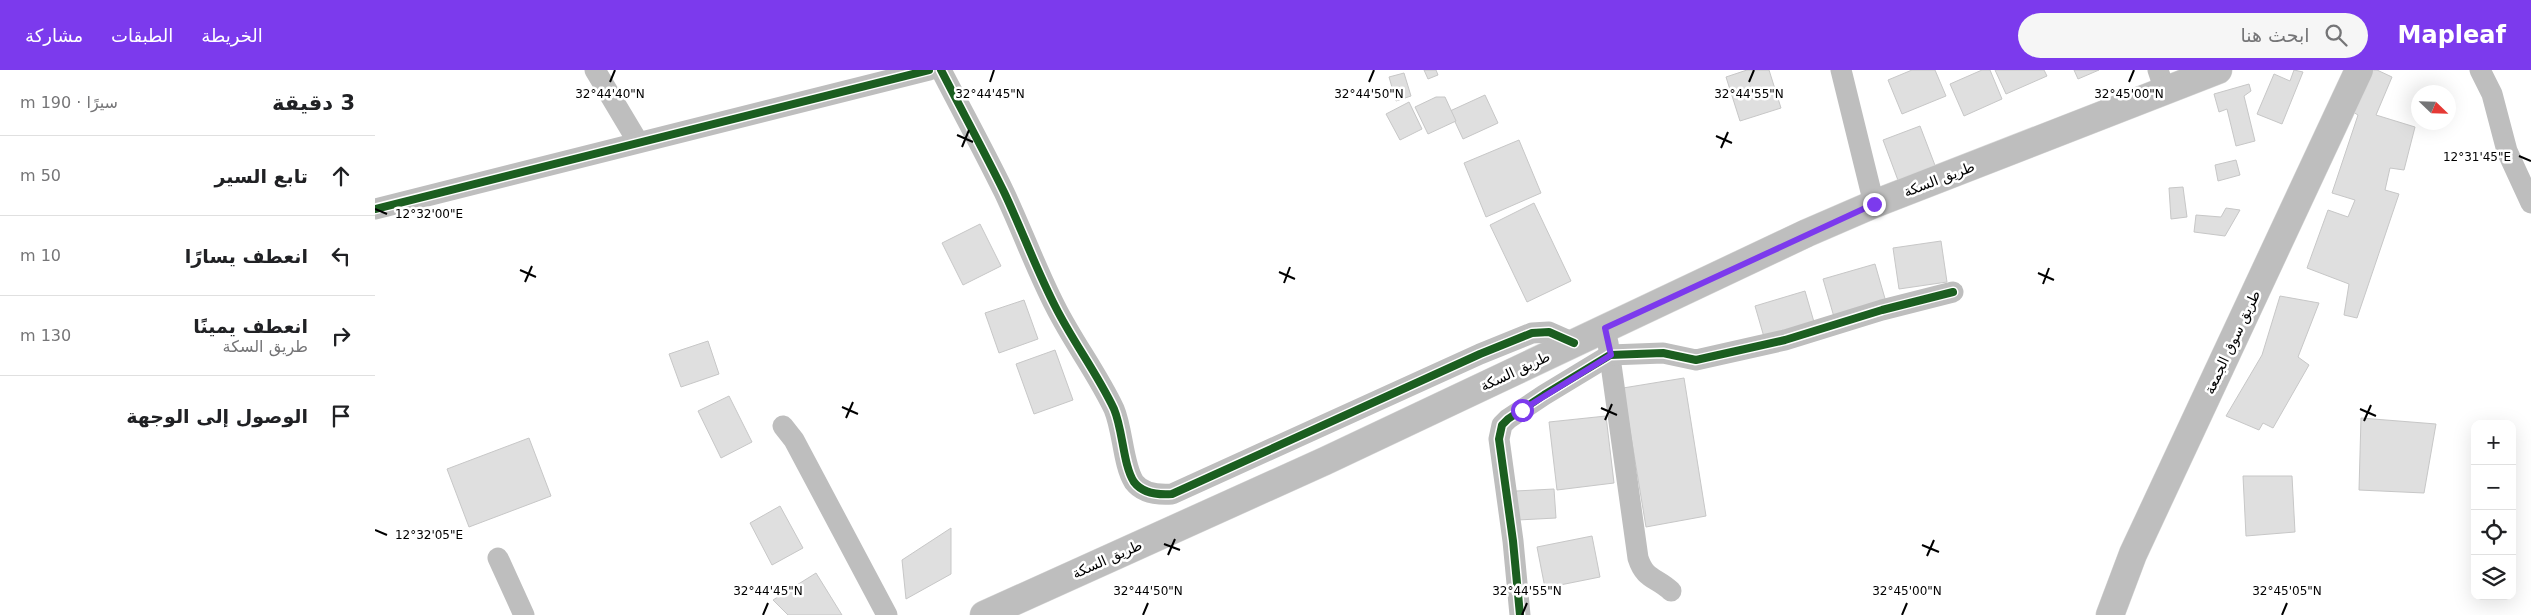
<!DOCTYPE html>
<html lang="ar">
<head>
<meta charset="utf-8">
<style>
	body { margin:0; font-family:"DejaVu Sans",Vazirmatn,sans-serif; background:#f6f6f6; color:#202124; direction:rtl }
	.controls { position:absolute; right:15px; bottom:15px; display:grid; overflow:hidden; border-radius:10px; box-shadow:0 5px 20px #0002 }
	.controls button { width:45px; height:45px; display:grid; place-items:center; padding:0; border:0; border-bottom:1px solid #e0e0e0; background:#fff; color:#202124; font:25px sans-serif }
	.compass { position:absolute; left:2036px; top:15px; width:45px; height:45px; border-radius:50%; background:#fff; box-shadow:0 5px 20px #0002; rotate:113deg }
	.stop { position:absolute; width:15px; height:15px; margin:-11px; border:4px solid #7c3aed; border-radius:50%; background:#fff }
	.stop.end { background:#7c3aed; border-color:#fff; box-shadow:0 1px 5px #0008 }
	.list { margin:0; padding:0; list-style:none }
	h2 { display:flex; justify-content:space-between; align-items:center; height:65px; margin:0; padding:0 20px; font-size:21px }
	h2 small { font-size:16px; font-weight:400; color:#757577 }
	.list li { display:grid; grid-template-columns:32px 1fr auto; gap:15px; align-items:center; box-sizing:border-box; height:80px; padding:0 20px; border-top:1px solid #e0e0e0 }
	.list b { display:block; font-size:19px; white-space:nowrap }
	.list p { margin:0; font-size:16px; white-space:nowrap; color:#757577 }
	.list em { font-size:16px; font-style:normal; color:#757577 }
	.icon { flex:none; width:28px; height:28px; fill:none; stroke:currentColor; stroke-width:2; stroke-linecap:round; stroke-linejoin:round }
	.map { position:relative; flex:none; width:2156px; height:545px; overflow:hidden; direction:ltr }
	header { display:flex; align-items:center; gap:30px; box-sizing:border-box; height:70px; padding:0 25px; background:#7c3aed; color:#fff }
	header strong { font-size:24px }
	nav { display:flex; gap:28px; margin-inline-start:auto; font-size:18px }
	.search { width:350px; height:45px; background:#f6f6f6; display:flex; align-items:center; gap:12px; box-sizing:border-box; padding:0 18px; border-radius:28px; color:#757577; font-size:19px }
	main { display:flex }
	aside { flex:1; background:#fff }
	.map>svg:first-child { display:block }
	.building { fill:#dfdfdf; stroke:#c7c7c7 }
	.lines { fill:none; stroke-linecap:round; stroke-linejoin:round }
	.major-casing { stroke:#dbdbdb; stroke-width:29 }
	.minor { stroke:#bebebe; stroke-width:21 }
	.major { stroke:#bebebe; stroke-width:28 }
	.cycleway-casing { stroke:#fff; stroke-width:11 }
	.cycleway { stroke:#1b5e20; stroke-width:8 }
	.route { stroke:#7c3aed; stroke-width:6 }
	.ticks { fill:none; stroke:#000; stroke-width:2 }
	.labels { text-anchor:middle; stroke-width:5; stroke-linejoin:round; paint-order:stroke }
	.street-label { font-size:14px; fill:#000; stroke:#fff }
	.ticks-label { font-size:12px; text-anchor:middle; fill:#000; stroke:#fff; stroke-width:5; stroke-linejoin:round; paint-order:stroke }
</style>
</head>
<body>
<header>
<strong>Mapleaf</strong>
<div class="search"><svg class="icon" aria-label="search" viewBox="0 0 24 24"><circle cx="10" cy="10" r="6"/><path d="M15 15l6 6"/></svg>ابحث هنا</div>
<nav><a>الخريطة</a><a>الطبقات</a><a>مشاركة</a></nav>
</header>
<main>
<div class="map">
<svg width="2156" height="545" viewBox="0 0 2156 545">
	<rect width="100%" height="100%" fill="#fff"/>
	<g class="building">
		<polygon points="1049,0 1061,0 1063,5 1053,9"/>
		<polygon points="1372,0 1394,0 1406,38 1365,51 1351,7"/>
		<polygon points="1537,0 1560,0 1571,26 1527,44 1513,10"/>
		<polygon points="1607,0 1615,0 1627,29 1589,46 1575,14"/>
		<polygon points="1620,0 1669,0 1672,6 1631,24"/>
		<polygon points="1699,0 1724,0 1703,9"/>
		<polygon points="1919,0 1928,2 1907,54 1882,44 1899,4 1915,11"/>
		<polygon points="1994,0 2002,0 2017,7 2001,45 2040,57 2029,100 2015,98 2010,120 2024,124 1982,248 1969,245 1974,214 1932,198 1953,140 1973,147 1980,130 1957,123 1983,45 1978,42"/>
		<polygon points="1029,3 1036,26 1021,31 1014,7"/>
		<polygon points="1874,14 1876,21 1869,26 1880,71 1861,76 1852,39 1844,42 1839,24"/>
		<polygon points="1110,25 1123,53 1088,69 1075,41"/>
		<polygon points="1061,27 1070,27 1081,51 1053,64 1040,37"/>
		<polygon points="1034,32 1047,59 1025,70 1011,44"/>
		<polygon points="1545,56 1561,98 1524,113 1508,70"/>
		<polygon points="1144,70 1166,123 1111,147 1089,93"/>
		<polygon points="1861,90 1865,105 1843,111 1840,95"/>
		<polygon points="1808,117 1812,147 1796,149 1794,118"/>
		<polygon points="1159,133 1196,211 1152,232 1115,155"/>
		<polygon points="1851,138 1865,140 1850,166 1819,162 1821,145 1846,147"/>
		<polygon points="605,154 626,196 588,215 567,173"/>
		<polygon points="1566,171 1572,212 1524,219 1518,178"/>
		<polygon points="1500,194 1511,232 1459,247 1448,209"/>
		<polygon points="1430,221 1439,252 1389,267 1380,236"/>
		<polygon points="1905,226 1944,233 1923,287 1934,295 1898,358 1888,353 1884,360 1851,346 1887,285"/>
		<polygon points="649,230 663,269 624,283 610,243"/>
		<polygon points="333,271 344,304 306,317 294,284"/>
		<polygon points="680,280 698,330 659,344 641,294"/>
		<polygon points="1309,308 1331,446 1271,457 1248,318"/>
		<polygon points="354,326 377,372 346,388 323,341"/>
		<polygon points="1231,346 1239,413 1182,420 1174,352"/>
		<polygon points="1986,348 2061,354 2049,423 1984,420"/>
		<polygon points="154,368 176,426 94,457 72,399"/>
		<polygon points="1868,406 1917,406 1920,462 1871,466"/>
		<polygon points="1179,419 1181,448 1143,450 1141,421"/>
		<polygon points="405,436 428,478 397,495 375,453"/>
		<polygon points="576,458 576,504 531,529 527,490"/>
		<polygon points="1217,466 1225,507 1170,518 1162,477"/>
		<polygon points="441,503 467,545 413,545 398,530"/>
	</g>
	<g class="lines">
		<g class="major-casing">
			<g id="major">
				<polyline points="609,545 950,391 1432,163 1499,134 1843,0"/>
				<polyline points="1735,545 1758,484 1984,0"/>
			</g>
		</g>
		<g class="minor">
			<polyline points="220,0 263,72"/>
			<path d="M 566,0 C 587,41 609,81 629,122 C 647,160 661,199 680,236 C 698,272 722,303 739,339 C 748,360 748,395 759,412 C 768,424 783,425 797,424 L 1105,284 L 1157,263 L 1174,262 L 1199,273"/>
			<polyline points="1466,0 1499,134"/>
			<polyline points="1783,0 1790,21"/>
			<polyline points="2105,0 2117,24 2132,81 2156,133"/>
			<polyline points="0,139 554,0"/>
			<path d="M 1233,273 L 1263,488 C 1270,510 1281,507 1296,521"/>
			<polyline points="408,356 419,370 512,545"/>
			<polyline points="123,488 149,545"/>
			<polyline points="1145,545 1138,471 1124,369 1127,355 1133,349 1169,325 1235,285 1288,283 1321,290 1410,270 1507,240 1578,222"/>
		</g>
		<use href="#major" class="major"/>
		<g class="cycleway-casing">
			<g id="cycleway">
				<path d="M 566,0 C 587,41 609,81 629,122 C 647,160 661,199 680,236 C 698,272 722,303 739,339 C 748,360 748,395 759,412 C 768,424 783,425 797,424 L 1105,284 L 1157,263 L 1174,262 L 1199,273"/>
				<polyline points="0,139 554,0"/>
				<polyline points="1145,545 1138,471 1124,369 1127,355 1133,349 1169,325 1235,285 1288,283 1321,290 1410,270 1507,240 1578,222"/>
			</g>
		</g>
		<use href="#cycleway" class="cycleway"/>
	</g>
	<g class="lines">
		<polyline class="route" points="1147,340 1236,285 1230,258 1499,134"/>
	</g>
	<path class="ticks" d="M 235,12 L 240,0M 615,12 L 619,0M 994,12 L 999,0M 1374,12 L 1379,0M 1754,12 L 1759,0M 582,65 L 598,72M 1341,66 L 1357,73M 587,77 L 594,60M 1346,78 L 1353,62M 2144,86 L 2156,91M 0,139 L 12,144M 145,200 L 161,207M 904,202 L 920,209M 1663,203 L 1679,210M 150,212 L 157,196M 909,213 L 915,197M 1668,214 L 1674,198M 467,337 L 483,344M 1226,338 L 1242,345M 1985,339 L 2001,346M 471,348 L 478,332M 1230,350 L 1237,334M 1989,351 L 1996,335M 0,460 L 12,465M 789,474 L 805,480M 1547,475 L 1564,482M 793,485 L 800,469M 1552,486 L 1559,470M 388,545 L 393,533M 768,545 L 773,533M 1147,545 L 1152,533M 1527,545 L 1532,533M 1907,545 L 1912,533"/>
	<g class="labels">
		<g class="street-label">
			<text transform="translate(1564 109) rotate(-21)" y="5">طريق السكة</text>
			<text transform="translate(1857 272) rotate(-65)" y="5">طريق سوق الجمعة</text>
			<text transform="translate(1140 301) rotate(-25)" y="5">طريق السكة</text>
			<text transform="translate(732 489) rotate(-24)" y="5">طريق السكة</text>
		</g>
	</g>
	<g class="ticks-label">
		<text x="235" y="28">32°44'40"N</text>
		<text x="615" y="28">32°44'45"N</text>
		<text x="994" y="28">32°44'50"N</text>
		<text x="1374" y="28">32°44'55"N</text>
		<text x="1754" y="28">32°45'00"N</text>
		<text x="2102" y="91">12°31'45"E</text>
		<text x="54" y="148">12°32'00"E</text>
		<text x="54" y="469">12°32'05"E</text>
		<text x="393" y="525">32°44'45"N</text>
		<text x="773" y="525">32°44'50"N</text>
		<text x="1152" y="525">32°44'55"N</text>
		<text x="1532" y="525">32°45'00"N</text>
		<text x="1912" y="525">32°45'05"N</text>
	</g>
</svg>
<div class="controls">
<button>+</button>
<button>−</button>
<button><svg class="icon" aria-label="locate" viewBox="0 0 24 24"><circle cx="12" cy="12" r="6"/><path d="M12 2v4M12 18v4M2 12h4M18 12h4"/></svg></button>
<button><svg class="icon" aria-label="layers" viewBox="0 0 24 24"><path d="M12 4l9 5-9 5-9-5zM3 14l9 5 9-5"/></svg></button>
</div>
<svg class="compass" viewBox="-18 -18 36 36"><path d="M0-13l5 13h-10z" fill="#e53935"/><path d="M0 13l5-13h-10z" fill="#757577"/></svg>
<div class="stop" style="left:1147px;top:340px"></div>
<div class="stop end" style="left:1499px;top:134px"></div>
</div>
<aside>
<h2>3 دقيقة<small>سيرًا · 190 m</small></h2>
<ul class="list">
<li><svg class="icon" aria-label="ahead" viewBox="0 0 24 24"><path d="M12 20V5M6 11l6-6 6 6"/></svg><div><b>تابع السير</b></div><em>50 m</em></li>
<li><svg class="icon" aria-label="left" viewBox="0 0 24 24"><path d="M17 20v-9H6M10 6l-5 5 5 5"/></svg><div><b>انعطف يسارًا</b></div><em>10 m</em></li>
<li><svg class="icon" aria-label="right" viewBox="0 0 24 24"><path d="M7 20v-9h11M14 6l5 5-5 5"/></svg><div><b>انعطف يمينًا</b><p>طريق السكة</p></div><em>130 m</em></li>
<li><svg class="icon" aria-label="arrive" viewBox="0 0 24 24"><path d="M6 21V4h12l-3 4 3 4H6"/></svg><div><b>الوصول إلى الوجهة</b></div></li>
</ul>
</aside>
</main>
</body>
</html>
